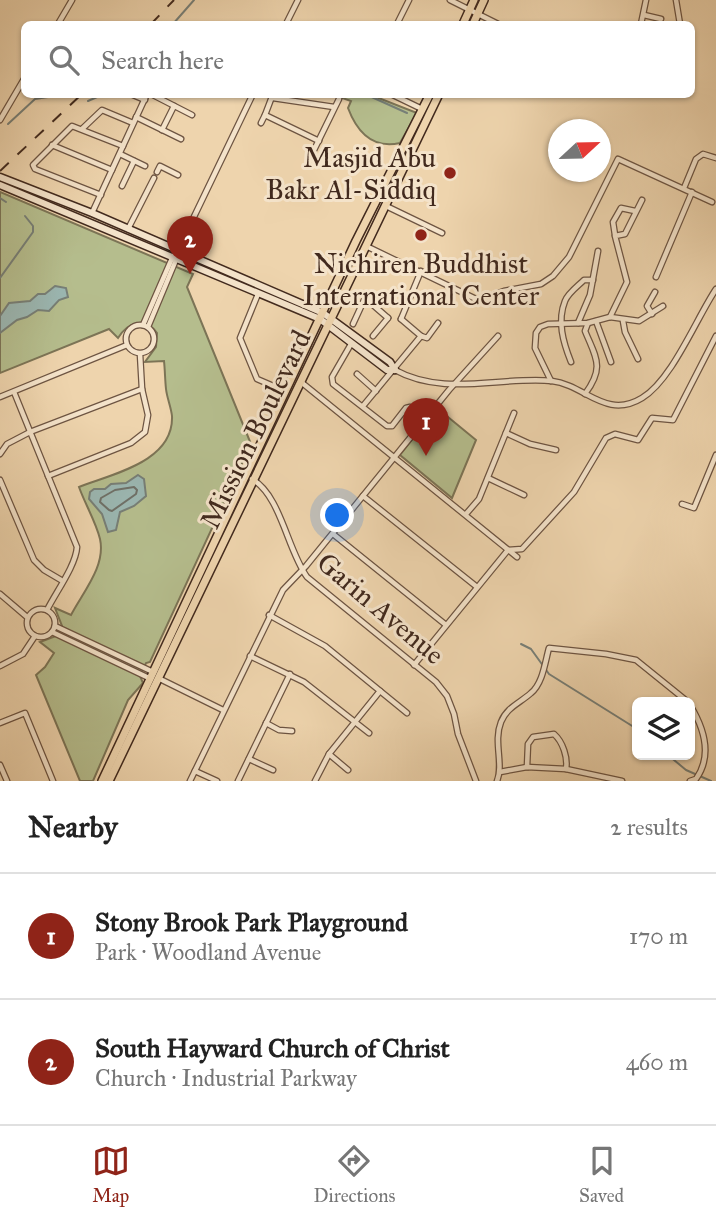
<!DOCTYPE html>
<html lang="en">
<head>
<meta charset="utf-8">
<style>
	body { margin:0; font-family:"IM FELL Great Primer",serif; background:#f2f2f2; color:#222 }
	.controls { position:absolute; right:21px; bottom:21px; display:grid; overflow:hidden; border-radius:10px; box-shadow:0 2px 5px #0004 }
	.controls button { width:63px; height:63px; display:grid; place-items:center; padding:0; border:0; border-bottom:2px solid #e0e0e0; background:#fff; color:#222; font:35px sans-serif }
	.compass { position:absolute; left:548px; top:119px; width:63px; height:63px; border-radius:50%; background:#fff; box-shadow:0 2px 5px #0004; rotate:68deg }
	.you { position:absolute; left:338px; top:516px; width:24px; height:24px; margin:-18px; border:5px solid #fff; border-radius:50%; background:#1a73e8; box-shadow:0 0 0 10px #1a73e833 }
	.badge { display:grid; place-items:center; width:46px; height:46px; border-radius:50%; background:#8f2418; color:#fff; font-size:23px; font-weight:700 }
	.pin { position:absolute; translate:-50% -58px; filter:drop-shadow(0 2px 4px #0008) }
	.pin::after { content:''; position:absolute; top:37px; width:24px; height:21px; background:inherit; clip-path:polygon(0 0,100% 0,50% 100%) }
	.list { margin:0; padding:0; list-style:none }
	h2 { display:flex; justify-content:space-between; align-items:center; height:91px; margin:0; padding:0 28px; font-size:30px }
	h2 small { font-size:23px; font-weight:400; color:#767676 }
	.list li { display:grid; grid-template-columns:46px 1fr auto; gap:21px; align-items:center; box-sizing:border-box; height:126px; padding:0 28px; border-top:2px solid #e0e0e0 }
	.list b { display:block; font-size:26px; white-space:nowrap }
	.list p { margin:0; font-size:23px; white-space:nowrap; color:#767676 }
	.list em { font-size:23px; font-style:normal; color:#767676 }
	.icon { flex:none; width:38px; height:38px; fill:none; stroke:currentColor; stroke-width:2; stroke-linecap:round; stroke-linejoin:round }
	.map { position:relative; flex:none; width:716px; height:781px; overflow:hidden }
	.search { position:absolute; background:#fff; box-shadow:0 2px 5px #0004; left:21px; right:21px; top:21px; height:77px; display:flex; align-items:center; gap:18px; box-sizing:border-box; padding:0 24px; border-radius:10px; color:#767676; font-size:26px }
	.sheet { height:343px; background:#fff }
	nav { display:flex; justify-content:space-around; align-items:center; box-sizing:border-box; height:98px; border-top:2px solid #e0e0e0; background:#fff; font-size:19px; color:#767676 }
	nav a { display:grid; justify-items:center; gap:4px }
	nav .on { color:#8f2418 }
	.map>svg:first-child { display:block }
	.green { fill:#b5bd8d; stroke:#7c7456; stroke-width:2 }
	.water { fill:#9bb7b2; stroke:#777f77; stroke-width:2 }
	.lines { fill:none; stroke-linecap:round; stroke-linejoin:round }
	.shore { stroke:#6e7068; stroke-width:2 }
	.stream { stroke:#777f77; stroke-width:2 }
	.street-casing { stroke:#6d5442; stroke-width:7 }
	.secondary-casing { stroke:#422a1e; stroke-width:9 }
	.primary-casing { stroke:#422a1e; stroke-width:10 }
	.street { stroke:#f4e3ca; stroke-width:4.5 }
	.secondary { stroke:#f4e3ca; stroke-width:6 }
	.primary { stroke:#eed4ad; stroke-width:7 }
	.rail { stroke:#422a1e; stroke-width:2; stroke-dasharray:12 12; stroke-linecap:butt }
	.poi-dot { fill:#8f2418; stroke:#f4e3ca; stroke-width:2.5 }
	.labels { text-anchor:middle; stroke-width:6; stroke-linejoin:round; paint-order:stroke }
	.poi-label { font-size:28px; fill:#422a1e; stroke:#f4e3ca; text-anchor:end }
	.street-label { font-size:28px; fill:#422a1e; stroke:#f4e3ca }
</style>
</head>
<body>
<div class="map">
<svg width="716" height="781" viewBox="0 0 716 781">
	<rect width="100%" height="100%" fill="#eed4ad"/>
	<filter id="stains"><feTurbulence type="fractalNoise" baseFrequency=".00286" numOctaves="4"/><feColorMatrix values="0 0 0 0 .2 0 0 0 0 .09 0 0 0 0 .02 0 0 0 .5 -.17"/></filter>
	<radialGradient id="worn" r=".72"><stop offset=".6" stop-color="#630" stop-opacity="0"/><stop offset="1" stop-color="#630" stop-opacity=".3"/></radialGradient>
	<g class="green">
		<path d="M 334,95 L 371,95 L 417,113 L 400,143 C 373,149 357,132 348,108 L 351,101 Z"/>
		<path d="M 0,192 L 193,274 L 187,287 L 251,444 L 150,662 L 146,663 L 140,676 L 143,683 L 128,700 L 93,781 L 80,781 L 36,675 L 45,667 L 54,653 L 40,642 L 56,636 L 62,626 L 55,608 L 71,615 C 83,592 106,566 100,539 C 96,522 85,504 79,487 C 112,474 174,462 172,416 C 171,407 167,398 166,389 C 165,380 165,370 164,361 L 145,362 L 156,347 L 157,333 C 145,316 128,322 118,338 L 109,329 L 0,373 Z"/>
		<polygon points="437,408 476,440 452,498 400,455"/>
	</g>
	<g class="water">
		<polygon points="55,286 66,288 68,297 59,300 49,311 38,310 27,317 17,320 0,333 0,316 9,303 30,301 38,294 45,294"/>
		<polygon points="138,475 144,479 146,496 134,506 120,512 116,530 108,532 102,514 89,499 90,492 94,489 105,489 111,484 126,483"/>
	</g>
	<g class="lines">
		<polygon class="shore" points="134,487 137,490 136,494 112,511 109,510 100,502 101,498 115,490"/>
		<g class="stream">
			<polyline points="173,24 194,0"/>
			<polyline points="365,94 407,113"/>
			<polyline points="88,101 104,94"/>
			<polyline points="8,124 35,99 48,97"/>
			<polyline points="0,198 6,202"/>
			<polyline points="0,278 33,232 33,226 25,216"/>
			<polyline points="521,644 531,649 549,674 637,729"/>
			<polyline points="668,755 686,770 711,781"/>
		</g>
		<g class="street-casing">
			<g id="street">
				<polyline points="450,0 498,24"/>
				<polyline points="676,0 680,24"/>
				<polyline points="644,15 661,19"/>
				<polyline points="58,24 72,0"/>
				<polyline points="286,24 298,0"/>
				<polyline points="397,24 409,0"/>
				<polyline points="641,24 646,0"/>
				<polyline points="151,94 192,115"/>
				<polyline points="273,94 265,115 319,141"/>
				<polyline points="391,94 422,109"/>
				<polyline points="133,95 145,100"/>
				<polyline points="273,98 334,107"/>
				<polyline points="136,117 181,139"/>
				<polyline points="0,120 24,79"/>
				<polyline points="261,123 265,115"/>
				<polyline points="82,129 102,110 133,123"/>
				<polyline points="162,130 174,106"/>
				<polyline points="52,145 112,170"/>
				<polyline points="314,150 339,99"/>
				<polyline points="120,154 145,166"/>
				<polyline points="157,172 160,166 178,175"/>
				<polyline points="122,186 134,161"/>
				<polyline points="684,188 696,159 703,154 716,158"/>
				<polyline points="101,195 35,169 33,165 72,126 123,146"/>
				<polyline points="386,206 442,233"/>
				<polyline points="92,213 147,94"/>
				<polyline points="128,229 154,178"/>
				<polyline points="615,235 613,222 621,208 635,211"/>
				<polyline points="366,246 478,300 504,291 541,284 553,276 569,257 618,159 712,202"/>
				<polyline points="656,277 692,192"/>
				<polyline points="258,294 240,338 257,379 285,391"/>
				<polyline points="652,314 647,306 655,292"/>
				<polyline points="610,317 627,282 615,236 625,234 642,200"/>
				<polyline points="401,319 421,271"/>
				<polyline points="401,319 421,336"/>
				<polyline points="596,321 611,362"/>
				<polyline points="623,321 625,332 638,359"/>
				<polyline points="578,323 590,295 598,251"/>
				<polyline points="353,324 365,298 388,318"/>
				<circle cx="140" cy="339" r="14"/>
				<polyline points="143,325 173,256"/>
				<polyline points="148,327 176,260 178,250 253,94"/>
				<polyline points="373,336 388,318"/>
				<polyline points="351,344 332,377 333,384 387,426 392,426 406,408 410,407 419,415"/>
				<path d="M 571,362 C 563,342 557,321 565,301 C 568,293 578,286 584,280 L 593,280"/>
				<path d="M 395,370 C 444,397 500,376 552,381 C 585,385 606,420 642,398 C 672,380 696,319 716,289"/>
				<polyline points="357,374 376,391"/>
				<polyline points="551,381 535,348 536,333 540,327 548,324 588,323 610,317 639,321 663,306"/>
				<polyline points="301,382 517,557"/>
				<path d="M 14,392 L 77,547 C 76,565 56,592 47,610"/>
				<path d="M 585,394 C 605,367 596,358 585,331 L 588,323"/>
				<polyline points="0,397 127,345"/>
				<polyline points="363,406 421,336 427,338 438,323"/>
				<polyline points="506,433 530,444 556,450"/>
				<polyline points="0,454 7,444 30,432 142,389"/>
				<polyline points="48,476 131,443 145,432 148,415 142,389 140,354"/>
				<polyline points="488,478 524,495"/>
				<path d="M 252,479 C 281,496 287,549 307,577 L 436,682 L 447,696 L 454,714 L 458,734 L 476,781"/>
				<polyline points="0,480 34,560 44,570 61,580"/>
				<polyline points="363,496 477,587"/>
				<polyline points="682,504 694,508 716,455"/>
				<polyline points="466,514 479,499 514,413"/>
				<polyline points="333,534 446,625"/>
				<polyline points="0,594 27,617"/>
				<circle cx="41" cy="623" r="14"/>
				<polyline points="269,615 325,646 407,713"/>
				<polyline points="55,626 153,672"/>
				<polyline points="52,632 151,679"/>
				<polyline points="250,656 304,682 369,733"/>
				<polyline points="414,665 508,550 522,549 574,492 606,438 615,434 638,440 652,418 673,420 716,336"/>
				<polyline points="0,666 23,654 35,636"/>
				<polyline points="158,678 223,710"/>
				<path d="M 690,705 C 704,728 713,755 696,779 L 690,781"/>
				<polyline points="0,723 25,713 53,781"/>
				<polyline points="266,723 279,730 292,731"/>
				<polyline points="329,754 348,770"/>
				<polyline points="249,759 273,770"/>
				<polyline points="0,765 7,781"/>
				<path d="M 527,767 L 528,744 L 533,737 L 554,734 C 563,742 568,758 566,769"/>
				<polyline points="195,771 217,781"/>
				<polyline points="500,772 527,767 566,769 622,781"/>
				<polyline points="190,781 283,590 306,566 449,390 498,336"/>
				<polyline points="238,781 290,674"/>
				<polyline points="315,781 329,754 380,691"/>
				<path d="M 497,781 C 504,764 493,742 501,722 C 507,707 520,703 531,693 C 543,683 545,662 549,648 L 606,654 L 636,660 L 688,702"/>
			</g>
		</g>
		<g class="secondary-casing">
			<g id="secondary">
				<polyline points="0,177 92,213 323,313 390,362 395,370"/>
				<polyline points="0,185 320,319 387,370 395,370"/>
			</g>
		</g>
		<g class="primary-casing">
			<g id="primary">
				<polyline points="463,24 474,0"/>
				<polyline points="473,24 484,0"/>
				<polyline points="102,781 356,241 430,94"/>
				<polyline points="109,781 439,94"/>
			</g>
		</g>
		<use href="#street" class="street"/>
		<use href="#secondary" class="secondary"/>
		<use href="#primary" class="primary"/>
		<g class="rail">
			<polyline points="151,24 174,0"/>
			<polyline points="0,171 82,94"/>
		</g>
	</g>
	<g class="poi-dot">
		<circle cx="450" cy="173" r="7"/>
		<circle cx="421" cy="235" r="7"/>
	</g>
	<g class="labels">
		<g class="poi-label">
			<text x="436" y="167">Masjid Abu<tspan x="436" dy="32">Bakr Al-Siddiq</tspan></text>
			<text x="421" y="273" text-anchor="middle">Nichiren Buddhist<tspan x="421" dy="32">International Center</tspan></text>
		</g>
		<g class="street-label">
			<text transform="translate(255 429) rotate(-64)" y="10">Mission Boulevard</text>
			<text transform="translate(381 608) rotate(40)" y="10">Garin Avenue</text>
		</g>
	</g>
	<rect width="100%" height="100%" filter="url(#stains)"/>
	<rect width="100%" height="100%" fill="url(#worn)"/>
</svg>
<div class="controls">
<button><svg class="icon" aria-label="layers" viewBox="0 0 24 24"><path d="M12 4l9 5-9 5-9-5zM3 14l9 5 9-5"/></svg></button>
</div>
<svg class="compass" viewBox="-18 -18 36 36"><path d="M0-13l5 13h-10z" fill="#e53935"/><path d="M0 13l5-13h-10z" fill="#767676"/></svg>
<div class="you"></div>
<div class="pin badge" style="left:426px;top:456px">1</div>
<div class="pin badge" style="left:190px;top:274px">2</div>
<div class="search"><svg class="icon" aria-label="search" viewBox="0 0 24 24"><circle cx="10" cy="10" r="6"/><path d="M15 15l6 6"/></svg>Search here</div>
</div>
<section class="sheet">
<h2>Nearby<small>2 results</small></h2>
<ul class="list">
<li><span class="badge">1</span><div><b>Stony Brook Park Playground</b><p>Park · Woodland Avenue</p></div><em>170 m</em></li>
<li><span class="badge">2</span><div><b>South Hayward Church of Christ</b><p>Church · Industrial Parkway</p></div><em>460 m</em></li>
</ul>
</section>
<nav>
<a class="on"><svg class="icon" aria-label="map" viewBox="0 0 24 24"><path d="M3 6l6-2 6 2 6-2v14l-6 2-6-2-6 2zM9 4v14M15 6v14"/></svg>Map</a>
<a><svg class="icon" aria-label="directions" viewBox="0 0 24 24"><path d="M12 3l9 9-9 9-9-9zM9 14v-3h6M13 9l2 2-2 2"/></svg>Directions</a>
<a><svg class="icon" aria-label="saved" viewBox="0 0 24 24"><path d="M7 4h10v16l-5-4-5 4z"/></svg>Saved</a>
</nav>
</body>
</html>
